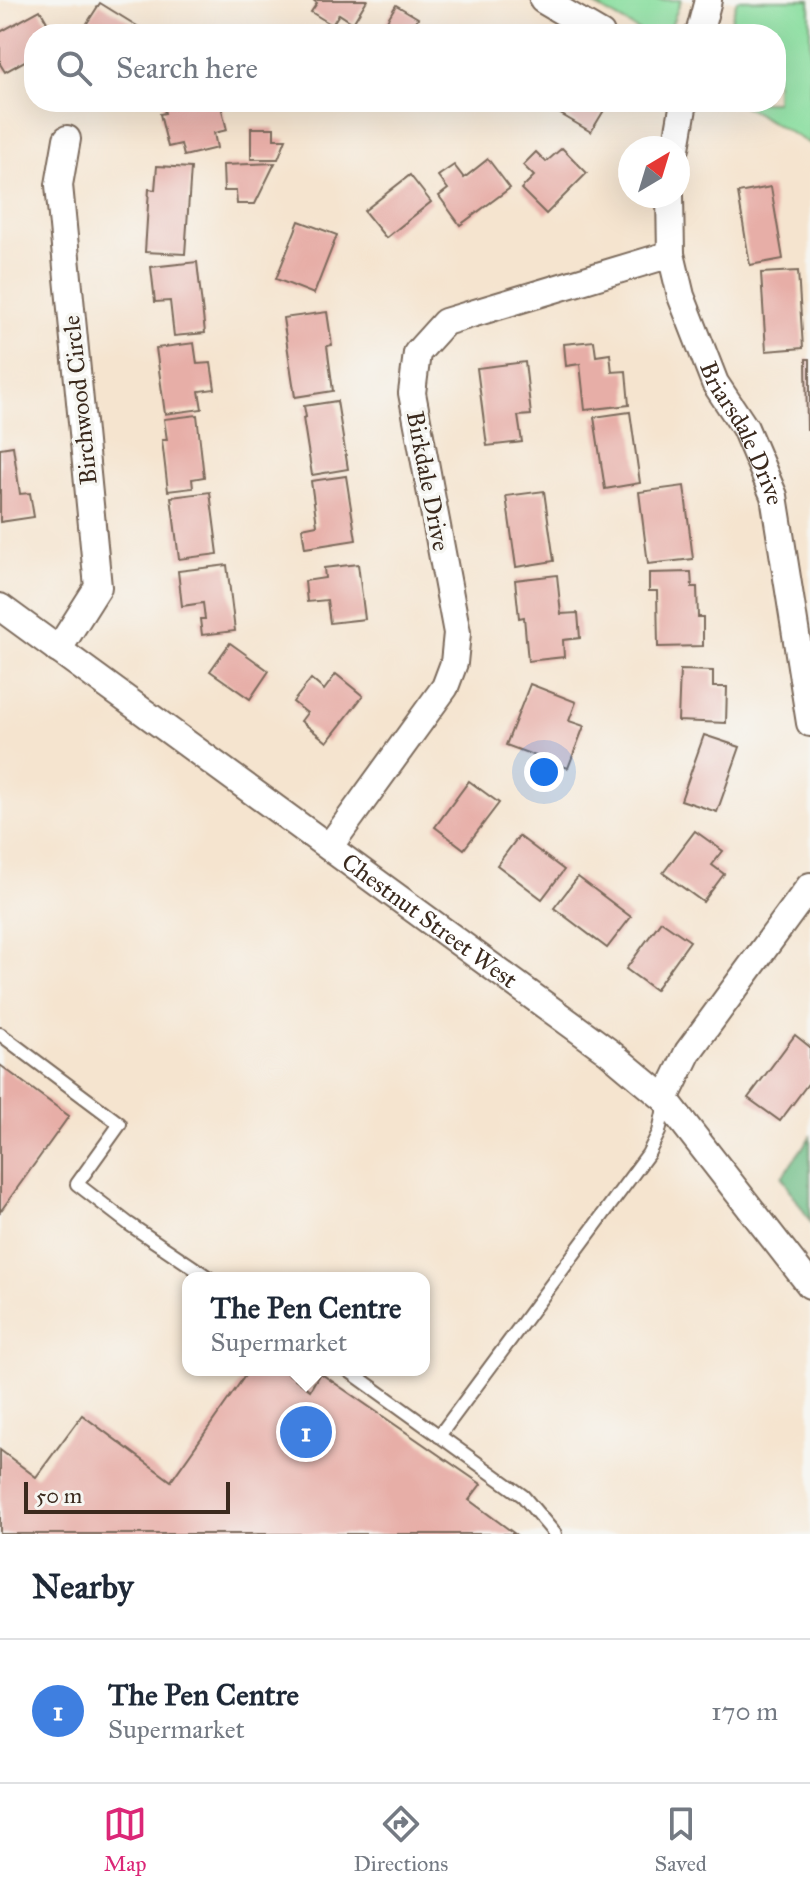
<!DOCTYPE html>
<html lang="en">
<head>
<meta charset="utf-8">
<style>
	body { margin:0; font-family:"IM FELL Great Primer",serif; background:#f6f6f7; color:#1f2937 }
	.compass { position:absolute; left:618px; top:136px; width:72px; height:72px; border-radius:50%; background:#fff; box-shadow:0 8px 32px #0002; rotate:38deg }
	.scale { position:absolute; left:24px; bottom:20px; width:206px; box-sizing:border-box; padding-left:8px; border:4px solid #3b2a1e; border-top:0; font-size:22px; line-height:28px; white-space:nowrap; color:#3b2a1e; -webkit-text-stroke:6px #f6f6f2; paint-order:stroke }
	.you { position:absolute; left:544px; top:772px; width:28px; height:28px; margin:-20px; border:6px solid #fff; border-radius:50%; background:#1a73e8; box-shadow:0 0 0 12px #1a73e833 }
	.badge { display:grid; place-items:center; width:52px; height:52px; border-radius:50%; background:#db2777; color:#fff; font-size:26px; font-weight:700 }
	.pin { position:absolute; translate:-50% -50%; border:4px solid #fff; box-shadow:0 2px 8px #0006 }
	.popup { position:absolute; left:182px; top:1272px; width:248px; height:104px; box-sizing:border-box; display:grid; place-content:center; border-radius:16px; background:#fff; filter:drop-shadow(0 2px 6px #0005); font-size:26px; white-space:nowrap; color:#747a83 }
	.popup b { font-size:30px; color:#1f2937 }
	.popup::after { content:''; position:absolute; left:50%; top:100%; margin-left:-16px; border:16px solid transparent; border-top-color:#fff }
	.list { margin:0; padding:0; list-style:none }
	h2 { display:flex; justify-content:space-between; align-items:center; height:104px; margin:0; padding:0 32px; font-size:34px }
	h2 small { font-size:26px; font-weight:400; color:#747a83 }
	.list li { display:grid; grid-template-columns:52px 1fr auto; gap:24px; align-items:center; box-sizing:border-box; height:144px; padding:0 32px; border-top:2px solid #e0e1e3 }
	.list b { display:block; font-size:30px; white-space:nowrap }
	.list p { margin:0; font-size:26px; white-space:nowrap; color:#747a83 }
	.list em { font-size:26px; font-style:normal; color:#747a83 }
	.icon { flex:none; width:44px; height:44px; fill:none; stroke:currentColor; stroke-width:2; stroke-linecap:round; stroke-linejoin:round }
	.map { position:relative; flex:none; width:810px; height:1534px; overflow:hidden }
	.search { position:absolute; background:#fff; box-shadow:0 8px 32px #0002; left:24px; right:24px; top:24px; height:88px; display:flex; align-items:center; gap:20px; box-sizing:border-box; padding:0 28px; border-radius:32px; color:#747a83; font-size:30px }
	.sheet { height:248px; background:#fff }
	nav { display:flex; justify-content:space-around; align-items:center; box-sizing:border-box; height:112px; border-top:2px solid #e0e1e3; background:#fff; font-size:22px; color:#747a83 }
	nav a { display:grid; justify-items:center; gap:4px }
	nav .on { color:#db2777 }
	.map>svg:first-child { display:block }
	.green { fill:#89de9f; stroke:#62845e; stroke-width:2 }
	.forest { fill:#6ebd86; stroke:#547452; stroke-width:2 }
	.building { fill:#e7aea7 }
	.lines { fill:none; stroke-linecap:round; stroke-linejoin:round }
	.lane-casing { stroke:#7c6b5c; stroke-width:16 }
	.street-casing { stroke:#7c6b5c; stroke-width:30 }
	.lane { stroke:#fff; stroke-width:12 }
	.street { stroke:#fff; stroke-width:26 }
	.labels { text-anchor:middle; stroke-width:7; stroke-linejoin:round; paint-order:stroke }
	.street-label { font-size:24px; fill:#3b2a1e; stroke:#f6f6f2 }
</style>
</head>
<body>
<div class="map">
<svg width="810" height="1534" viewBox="0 0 810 1534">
	<rect width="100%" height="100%" fill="#f6f6f2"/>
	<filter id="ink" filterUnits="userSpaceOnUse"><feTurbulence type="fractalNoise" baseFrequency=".0125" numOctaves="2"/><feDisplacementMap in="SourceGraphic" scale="16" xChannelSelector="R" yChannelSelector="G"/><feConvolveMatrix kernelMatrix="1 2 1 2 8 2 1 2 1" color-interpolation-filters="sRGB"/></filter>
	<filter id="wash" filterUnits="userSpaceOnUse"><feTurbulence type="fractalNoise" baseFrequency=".006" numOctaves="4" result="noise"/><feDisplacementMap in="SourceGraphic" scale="32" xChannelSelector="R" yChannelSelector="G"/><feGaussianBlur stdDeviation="1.8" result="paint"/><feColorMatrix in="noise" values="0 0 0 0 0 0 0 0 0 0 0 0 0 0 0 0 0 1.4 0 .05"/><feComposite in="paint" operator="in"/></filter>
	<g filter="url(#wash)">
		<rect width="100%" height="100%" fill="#f5e4cf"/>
		<g class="green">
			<polygon points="586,0 681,0 668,34 645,34"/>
			<polygon points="737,0 810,0 810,144 737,102 776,102 776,34 727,34"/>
		</g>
		<polygon class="forest" points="810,1137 810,1221 782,1177"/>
		<g id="blocks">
			<g class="building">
				<polygon points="313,0 367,0 353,23 339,14 332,25 311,12 317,3"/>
				<polygon points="100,3 150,34 80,34"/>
				<polygon points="396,5 418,18 415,23 432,34 379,34"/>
				<polygon points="40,10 54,34 34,34 34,56 5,72 0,64 0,32"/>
				<polygon points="162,102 220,102 227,130 214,133 217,148 184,156 181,144 168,147 160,114 165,113"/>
				<polygon points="540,102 609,102 591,132"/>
				<polygon points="251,128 274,128 274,139 286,139 278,159 251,159"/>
				<polygon points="562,148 587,173 546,214 521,189 534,176 523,165 536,152 546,162"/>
				<polygon points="488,159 510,188 460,225 439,196 448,189 438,176 454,165 464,178"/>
				<polygon points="275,163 255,204 237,204 236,191 224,191 223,165"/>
				<polygon points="157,166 191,168 185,254 145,252 149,189 155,190"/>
				<polygon points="410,175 431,202 386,238 364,211"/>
				<polygon points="771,187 783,259 750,265 738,193"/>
				<polygon points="299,221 337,235 314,294 276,279"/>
				<polygon points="197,262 205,333 174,336 170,301 155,302 151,267"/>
				<polygon points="798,271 803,348 766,351 761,273"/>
				<polygon points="327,312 332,345 327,346 333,391 295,397 283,318"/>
				<polygon points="594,341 596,356 610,354 612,372 626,371 629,405 585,410 580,364 566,366 564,344"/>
				<polygon points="194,343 197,364 211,363 215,389 199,391 202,409 165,414 156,348"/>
				<polygon points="806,359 810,359 810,429 807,429"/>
				<polygon points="525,362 531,415 518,416 522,442 487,446 477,368"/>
				<polygon points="337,401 348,469 312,475 303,418 306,417 304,406"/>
				<polygon points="630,412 640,483 605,489 594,417"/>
				<polygon points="197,415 204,477 192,479 193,488 168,491 162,440 167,440 164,419"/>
				<polygon points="13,446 20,494 30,493 34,517 0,522 0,448"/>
				<polygon points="346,476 356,540 305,548 302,528 317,525 311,481"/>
				<polygon points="684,486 693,559 648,564 639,492"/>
				<polygon points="544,491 554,561 516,567 506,496"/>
				<polygon points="210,492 218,554 179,559 171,497"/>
				<polygon points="358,564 365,619 330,623 327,600 307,602 305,581 325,578 324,568"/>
				<polygon points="227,565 235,631 202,635 200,619 205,619 203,603 182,606 178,571"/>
				<polygon points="691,572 692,587 697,587 698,617 703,617 703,646 658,647 657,591 649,591 649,573"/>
				<polygon points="557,575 561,614 578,613 580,638 563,640 564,657 528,661 524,617 519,618 515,580"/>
				<polygon points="230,643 269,671 250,699 210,671"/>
				<polygon points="680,670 713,671 713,687 727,687 726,723 678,721"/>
				<polygon points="336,674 363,696 327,742 301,721 307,713 293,702 311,679 324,690"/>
				<polygon points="530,684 576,702 569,721 584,726 568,768 506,745"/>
				<polygon points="704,735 740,747 717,812 681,800"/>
				<polygon points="469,781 499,803 464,849 435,827"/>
				<polygon points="695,831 723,851 712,865 724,874 703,902 663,873"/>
				<polygon points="519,836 564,870 542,899 497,865"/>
				<polygon points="578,877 631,917 607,948 554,908"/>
				<polygon points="661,921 690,941 655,990 626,969"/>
				<polygon points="795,1035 810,1047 810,1081 780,1121 748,1098"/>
				<polygon points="0,1065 69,1116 0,1212"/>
				<polygon points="249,1370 283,1370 310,1390 320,1373 481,1484 469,1500 515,1534 0,1534 0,1450 36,1477 82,1415 171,1481"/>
			</g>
		</g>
	</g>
	<g filter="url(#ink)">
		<use href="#blocks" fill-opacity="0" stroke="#7c6b5c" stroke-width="2"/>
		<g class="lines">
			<g class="lane-casing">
				<g id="lane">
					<polyline points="0,1034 120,1124 77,1184 129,1224 209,1278"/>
					<polyline points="348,1370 523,1496 555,1534"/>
					<polyline points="439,1436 648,1154 659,1132 665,1103"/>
				</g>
			</g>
			<g class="street-casing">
				<g id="street">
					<polyline points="543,0 601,34"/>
					<polyline points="699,34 708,0"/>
					<polyline points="676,148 684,102"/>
					<path id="s1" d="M 670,196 L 671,254 L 681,296 L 715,383 L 745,428 L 774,496 L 810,723"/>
					<path id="s2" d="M 0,607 L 609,1052 L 665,1099 L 810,1285"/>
					<polyline points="58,650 98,587 59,185 67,139"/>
					<polyline points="329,847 445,687 454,663 457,633 412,393 417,353 445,322 671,254"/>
					<polyline points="665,1099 688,1052 810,886"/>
				</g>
			</g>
			<use href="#lane" class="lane"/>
			<use href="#street" class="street"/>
		</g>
	</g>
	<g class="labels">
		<g class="street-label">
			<text transform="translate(80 400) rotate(-96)" y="8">Birchwood Circle</text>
			<text dy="8" stroke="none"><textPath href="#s1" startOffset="252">Briarsdale Drive</textPath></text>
			<text transform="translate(428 481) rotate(79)" y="8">Birkdale Drive</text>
			<text dy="8" stroke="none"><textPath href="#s2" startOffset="532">Chestnut Street West</textPath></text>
		</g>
	</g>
</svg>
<svg class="compass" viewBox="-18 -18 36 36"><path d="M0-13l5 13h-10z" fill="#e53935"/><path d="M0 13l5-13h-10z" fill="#747a83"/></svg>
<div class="scale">50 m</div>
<div class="you"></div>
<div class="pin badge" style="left:306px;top:1432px;background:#3f7fe0">1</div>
<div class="popup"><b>The Pen Centre</b>Supermarket</div>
<div class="search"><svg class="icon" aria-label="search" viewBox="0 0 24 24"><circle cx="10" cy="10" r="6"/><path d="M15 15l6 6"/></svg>Search here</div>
</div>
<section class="sheet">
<h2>Nearby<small></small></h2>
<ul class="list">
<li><span class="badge" style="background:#3f7fe0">1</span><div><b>The Pen Centre</b><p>Supermarket</p></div><em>170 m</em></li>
</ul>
</section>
<nav>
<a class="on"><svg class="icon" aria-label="map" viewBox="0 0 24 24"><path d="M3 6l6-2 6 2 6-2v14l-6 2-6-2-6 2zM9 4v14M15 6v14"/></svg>Map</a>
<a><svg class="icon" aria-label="directions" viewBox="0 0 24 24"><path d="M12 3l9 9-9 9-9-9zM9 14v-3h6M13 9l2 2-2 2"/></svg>Directions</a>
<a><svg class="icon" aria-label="saved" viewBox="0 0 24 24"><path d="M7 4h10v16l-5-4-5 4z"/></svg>Saved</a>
</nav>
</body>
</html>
